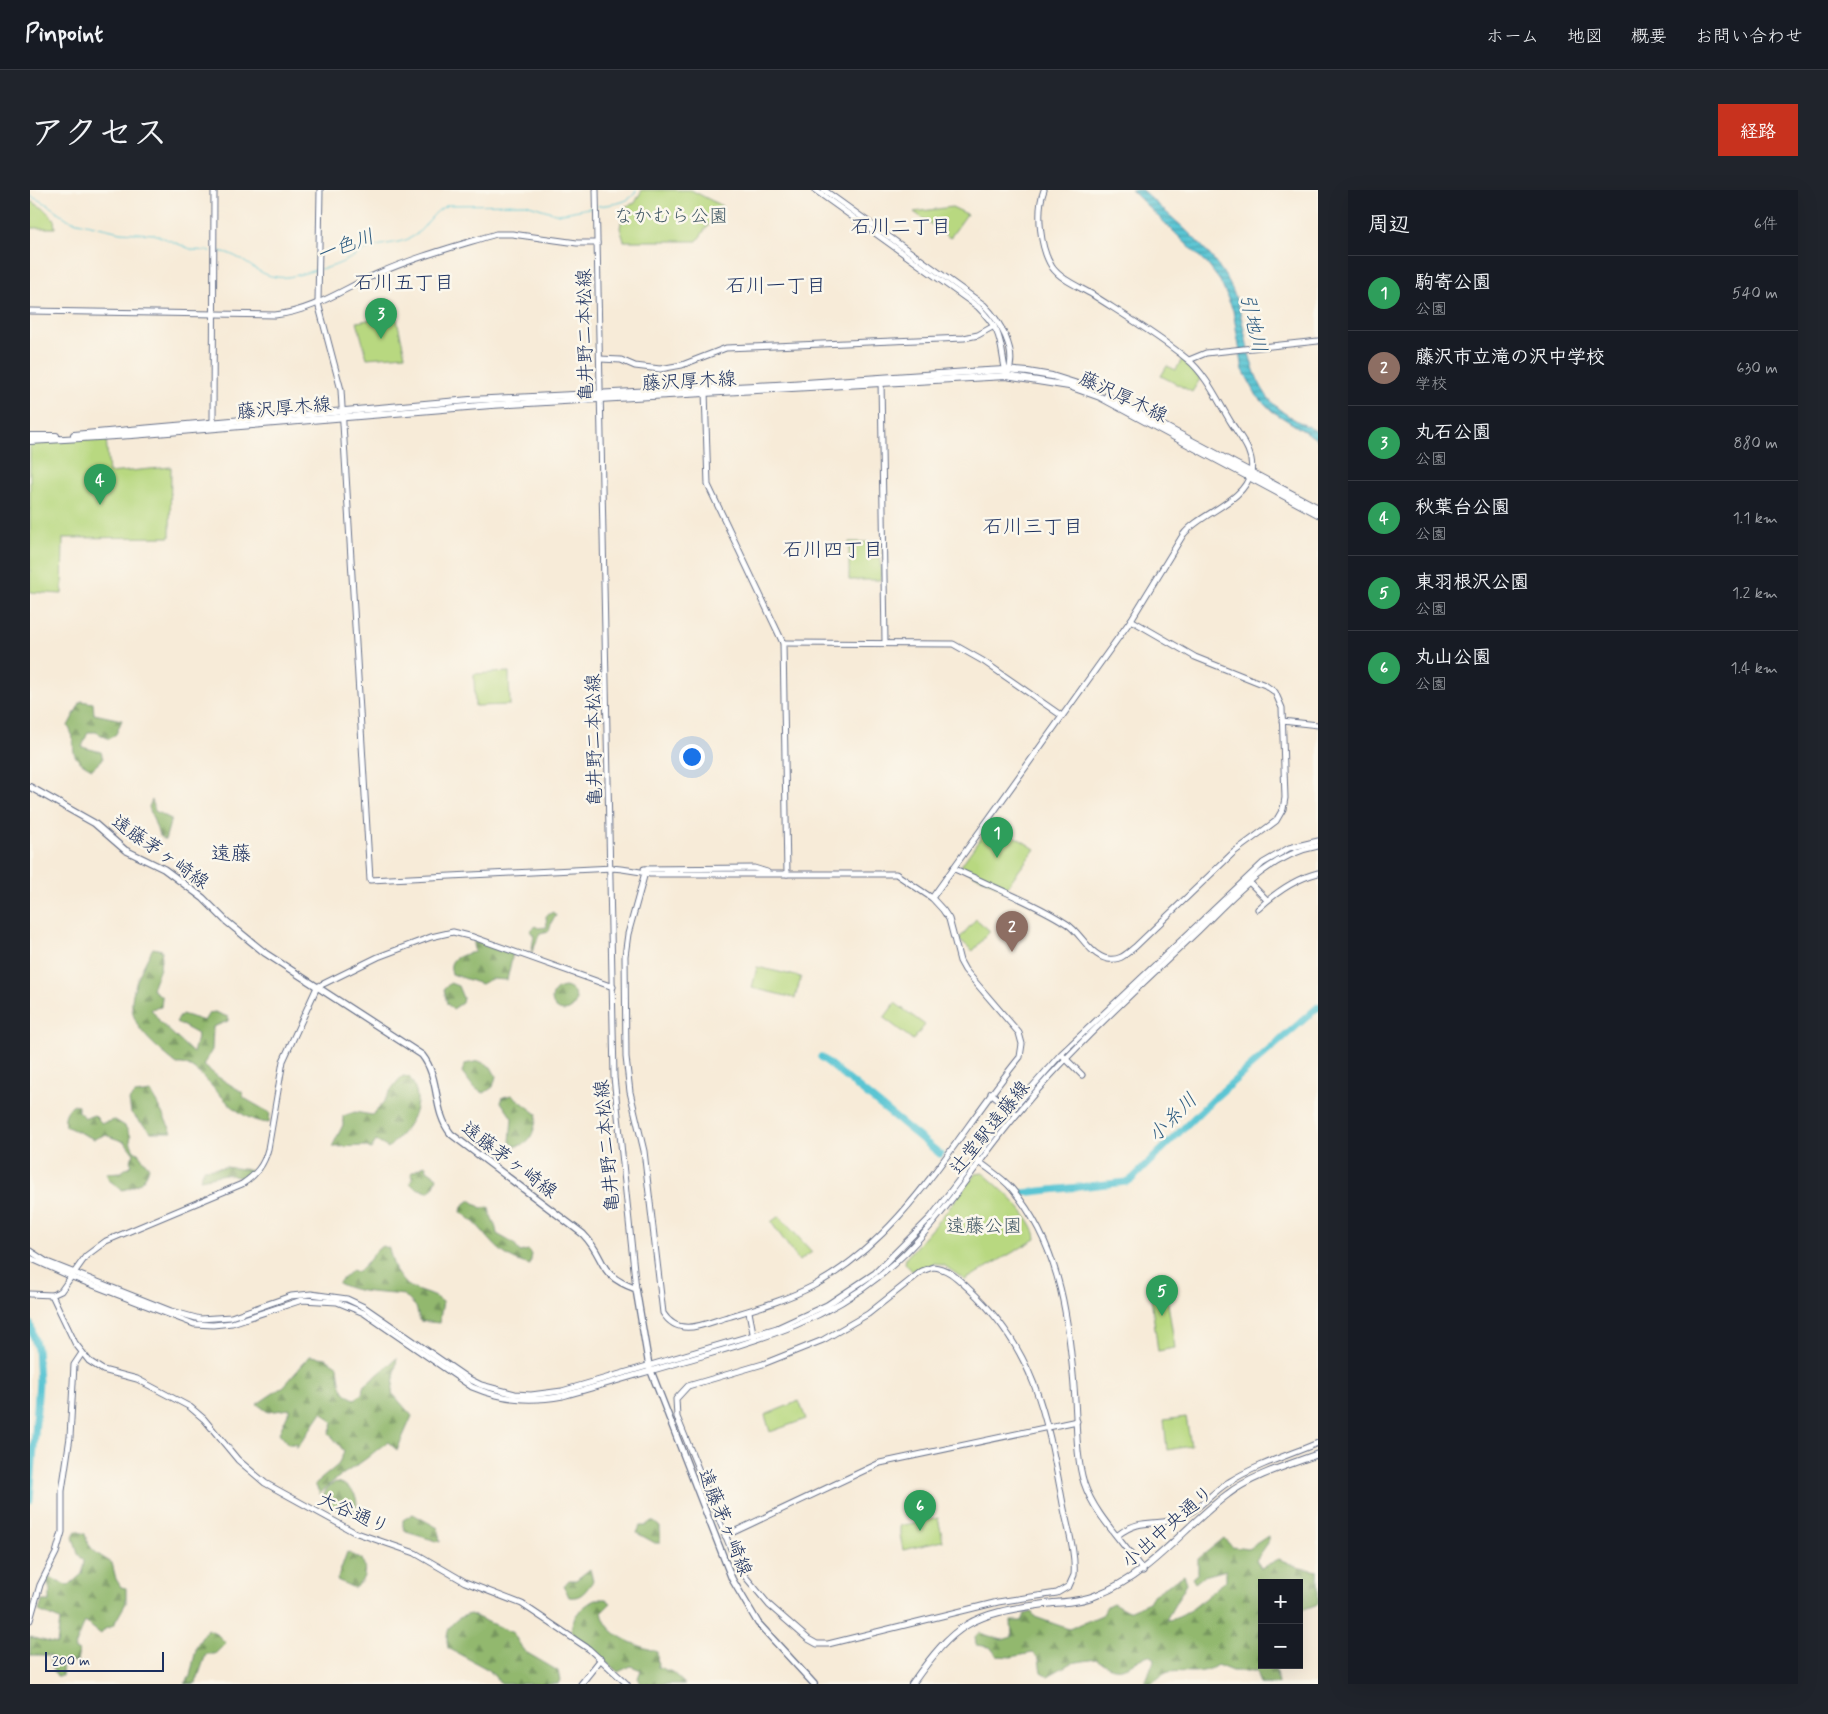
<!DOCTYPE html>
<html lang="ja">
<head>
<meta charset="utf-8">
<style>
	body { margin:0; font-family:Mynerve,"Klee One",sans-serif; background:#20242c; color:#f1f3f6 }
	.controls { position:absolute; right:15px; bottom:15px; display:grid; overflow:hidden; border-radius:0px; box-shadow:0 5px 20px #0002 }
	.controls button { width:45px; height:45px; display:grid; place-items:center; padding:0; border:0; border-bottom:1px solid #363941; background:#171b24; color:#f1f3f6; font:25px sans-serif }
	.scale { position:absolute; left:15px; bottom:12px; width:119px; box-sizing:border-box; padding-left:5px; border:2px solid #1b2f5e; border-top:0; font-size:14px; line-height:18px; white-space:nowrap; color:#1b2f5e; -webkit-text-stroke:4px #fbf7ec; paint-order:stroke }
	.you { position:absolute; left:661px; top:566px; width:18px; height:18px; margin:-12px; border:4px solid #fff; border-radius:50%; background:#1a73e8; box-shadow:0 0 0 8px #1a73e833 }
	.badge { display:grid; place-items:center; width:32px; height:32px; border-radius:50%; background:#c8321e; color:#fff; font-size:16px; font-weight:700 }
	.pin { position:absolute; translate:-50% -41px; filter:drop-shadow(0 1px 2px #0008) }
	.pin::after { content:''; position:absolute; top:26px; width:18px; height:15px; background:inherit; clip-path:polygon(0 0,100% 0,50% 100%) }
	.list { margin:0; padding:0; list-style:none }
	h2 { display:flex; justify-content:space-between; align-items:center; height:65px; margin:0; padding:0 20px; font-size:21px }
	h2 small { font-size:16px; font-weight:400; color:#9ea1a6 }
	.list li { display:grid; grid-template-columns:32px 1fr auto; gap:15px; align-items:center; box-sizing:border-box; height:75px; padding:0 20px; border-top:1px solid #363941 }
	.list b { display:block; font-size:19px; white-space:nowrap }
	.list p { margin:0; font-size:16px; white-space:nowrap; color:#9ea1a6 }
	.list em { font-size:16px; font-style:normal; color:#9ea1a6 }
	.map { position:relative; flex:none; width:1288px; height:1494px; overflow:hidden; border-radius:0px }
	header { display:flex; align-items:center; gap:30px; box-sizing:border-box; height:70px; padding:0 25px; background:#171b24; border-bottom:1px solid #363941 }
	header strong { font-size:24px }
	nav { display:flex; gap:28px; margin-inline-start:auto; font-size:18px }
	.intro { display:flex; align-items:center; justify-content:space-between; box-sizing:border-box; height:120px; padding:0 30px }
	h1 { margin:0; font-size:35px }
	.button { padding:12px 22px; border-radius:0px; background:#c8321e; color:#fff; font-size:18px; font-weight:700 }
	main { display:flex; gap:30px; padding:0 30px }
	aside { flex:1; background:#171b24; border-radius:0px; box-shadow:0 5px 20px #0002 }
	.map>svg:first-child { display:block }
	.green { fill:#b8d880; stroke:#6a846f }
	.forest { fill:url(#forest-firs); stroke:#567466 }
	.water { fill:url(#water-rules); stroke:#3a7a98 }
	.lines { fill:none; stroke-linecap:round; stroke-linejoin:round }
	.stream { stroke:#5ac5d3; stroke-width:1 }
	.river { stroke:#5ac5d3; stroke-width:7 }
	.tertiary-casing { stroke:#687189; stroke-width:7 }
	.secondary-casing { stroke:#687189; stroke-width:8 }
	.primary-casing { stroke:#687189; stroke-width:8 }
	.tertiary { stroke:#fff; stroke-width:5 }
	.secondary { stroke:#fff; stroke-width:5.5 }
	.primary { stroke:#fff; stroke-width:6 }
	.labels { text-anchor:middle; stroke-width:5; stroke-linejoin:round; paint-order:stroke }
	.park-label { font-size:19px; fill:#425966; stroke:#fbf7ec }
	.street-label { font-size:19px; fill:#1b2f5e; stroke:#fbf7ec }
	.neighbourhood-label { font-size:20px; fill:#1b2f5e; stroke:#fbf7ec }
	.water-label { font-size:20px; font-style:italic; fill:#2e5c81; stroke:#fbf7ec }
</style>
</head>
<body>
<header>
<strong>Pinpoint</strong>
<nav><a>ホーム</a><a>地図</a><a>概要</a><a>お問い合わせ</a></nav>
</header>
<div class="intro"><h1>アクセス</h1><a class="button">経路</a></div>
<main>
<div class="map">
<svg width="1288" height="1494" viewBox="0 0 1288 1494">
	<defs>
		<pattern id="forest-firs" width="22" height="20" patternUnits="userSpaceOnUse" patternTransform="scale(1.25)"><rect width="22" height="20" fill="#92b86e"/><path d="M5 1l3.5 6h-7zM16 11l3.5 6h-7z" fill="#76965e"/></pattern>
		<pattern id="water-rules" width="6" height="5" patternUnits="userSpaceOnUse" patternTransform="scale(1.25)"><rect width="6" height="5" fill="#5ac5d3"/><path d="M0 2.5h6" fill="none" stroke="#4aa0ae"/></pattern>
	</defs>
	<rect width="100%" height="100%" fill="#fbf7ec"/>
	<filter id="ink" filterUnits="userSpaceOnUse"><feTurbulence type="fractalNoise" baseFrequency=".02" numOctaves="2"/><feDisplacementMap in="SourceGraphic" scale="10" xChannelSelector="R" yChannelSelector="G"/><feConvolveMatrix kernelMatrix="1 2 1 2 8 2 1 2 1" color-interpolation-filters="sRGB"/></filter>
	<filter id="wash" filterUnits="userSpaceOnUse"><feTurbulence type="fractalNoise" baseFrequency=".0096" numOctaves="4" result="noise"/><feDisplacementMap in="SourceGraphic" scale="20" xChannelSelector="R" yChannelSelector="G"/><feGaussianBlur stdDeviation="1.12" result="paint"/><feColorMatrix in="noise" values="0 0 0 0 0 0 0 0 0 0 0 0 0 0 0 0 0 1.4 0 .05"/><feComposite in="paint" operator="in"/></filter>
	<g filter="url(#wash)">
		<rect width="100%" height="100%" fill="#f7ebd8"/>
		<g class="green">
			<polygon points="612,0 661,0 692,16 667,51 594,51 590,38 594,17 605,13"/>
			<polygon points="0,11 13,18 24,29 25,38 0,38"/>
			<polygon points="922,17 937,24 920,48 884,22"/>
			<polygon points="366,125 375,165 337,168 327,132"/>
			<polygon points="1152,169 1170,189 1162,202 1131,186 1137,176 1146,180"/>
			<polygon points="76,247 79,283 141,277 140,347 33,348 32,404 0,402 0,251"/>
			<polygon points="819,352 850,352 851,390 819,390"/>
			<polygon points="479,482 480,515 445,516 444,484"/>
			<polygon points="962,632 1005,659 975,699 932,679 932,674"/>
			<polygon points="946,729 960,741 943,761 929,749"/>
			<polygon points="727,777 771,787 765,808 722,798"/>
			<polygon points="865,813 895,835 883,850 854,828"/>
			<path d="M 953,983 C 969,997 1005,1027 1006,1049 L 935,1090 L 915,1076 L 905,1073 L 882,1081 L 875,1073 L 876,1068 L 916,1022 L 945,984 Z"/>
			<polygon points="749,1026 782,1062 769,1071 741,1032"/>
			<polygon points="1134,1088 1145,1158 1128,1161 1119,1093"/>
			<polygon points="769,1211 776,1229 740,1242 735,1225"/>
			<polygon points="1156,1227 1161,1256 1137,1260 1134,1230"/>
			<polygon points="908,1328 913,1351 873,1360 870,1345 870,1336"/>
		</g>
		<g class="forest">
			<path d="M 51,511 L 63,513 L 64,524 L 92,530 L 86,544 L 79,549 L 66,542 L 58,542 L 52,557 L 71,562 L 73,569 L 62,579 C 32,564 51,558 38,536 Z"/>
			<polygon points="122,610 125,621 141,629 135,650 129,645 119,617"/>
			<polygon points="523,722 526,726 522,731 519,741 510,743 501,764 504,746 500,741 506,736 508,738 517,737 516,726"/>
			<path d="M 445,750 L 483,763 L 477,790 L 461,789 L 451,794 L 422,784 C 416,767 432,765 445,762 L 443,755 Z"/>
			<path d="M 123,758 L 132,760 L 130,778 L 122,799 L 132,807 L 131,817 L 121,819 L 131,833 L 163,863 L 168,844 L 146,832 L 152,824 L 174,831 L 179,823 L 185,822 L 198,827 L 198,831 L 183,837 L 182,860 L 173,875 L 188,887 L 212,902 L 214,908 L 240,923 L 239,933 C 195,931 174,870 147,874 C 94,832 90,817 123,758 Z"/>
			<polygon points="420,793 428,796 433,808 432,813 423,819 417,814 414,799"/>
			<circle cx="534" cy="809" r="12"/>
			<polygon points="449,871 461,877 466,886 463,897 454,903 444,898 432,882 435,874"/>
			<path d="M 373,886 L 379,887 C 399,914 378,939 358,958 L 346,951 L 341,959 L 335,956 L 302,957 L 313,935 L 313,926 L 325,922 L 342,925 C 356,914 360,896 373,886 Z"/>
			<polygon points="121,902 142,942 121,942 101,923 99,910 105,904"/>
			<path d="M 482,905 L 507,924 C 505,938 502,955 486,956 L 480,952 L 482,928 L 471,912 L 473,907 Z"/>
			<path d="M 44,914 L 48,916 L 48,922 L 56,928 L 64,925 L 72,933 L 85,930 L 95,936 L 101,946 L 100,951 L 104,961 L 108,963 L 119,977 C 116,991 106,997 92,1000 L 79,990 L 76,983 L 91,982 L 102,975 L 100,971 L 104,964 L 95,952 L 75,945 L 64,949 L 35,936 C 33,927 37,919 44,914 Z"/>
			<polygon points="395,975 397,980 407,987 403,999 397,1002 384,997 380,993 383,988 381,983"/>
			<polygon points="196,977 221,980 216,989 195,984 170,989 174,979"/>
			<path d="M 440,1010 L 451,1018 L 459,1017 C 460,1028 466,1033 467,1044 L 483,1053 L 490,1062 L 498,1060 L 502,1064 L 500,1075 C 461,1065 461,1042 431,1022 L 432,1016 Z"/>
			<path d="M 352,1056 L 359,1058 C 364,1080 368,1094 392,1102 C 401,1105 406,1107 413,1112 L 409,1133 L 390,1131 L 386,1117 L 374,1105 C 352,1102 328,1104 308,1093 L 322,1080 L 326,1082 C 339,1076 341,1063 352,1056 Z"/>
			<path d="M 280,1166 L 296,1168 L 308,1176 C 310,1191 309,1203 325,1209 L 332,1204 L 333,1197 L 367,1168 L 362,1203 L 382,1226 L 367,1260 L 358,1252 C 347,1258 340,1267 330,1273 C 314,1284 303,1289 290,1304 L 285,1294 L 308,1275 L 314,1261 L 299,1243 L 303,1233 L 292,1222 L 267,1258 L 267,1254 L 258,1254 L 249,1243 L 260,1219 L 238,1222 L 227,1214 L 254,1196 Z"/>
			<path d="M 306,1292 C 322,1296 331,1307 325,1323 C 315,1327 298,1316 293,1307 C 296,1298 298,1296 306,1292 Z"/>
			<polygon points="383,1324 408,1338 410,1352 376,1342 373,1336 373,1330"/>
			<polygon points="620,1332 624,1332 630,1337 630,1353 625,1353 607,1343 610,1336 615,1336"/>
			<path d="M 46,1341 L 55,1344 C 58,1360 69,1365 82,1373 L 86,1389 L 91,1397 L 96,1398 L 96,1413 L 83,1436 L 75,1439 L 71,1444 L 55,1432 L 44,1459 L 49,1461 L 47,1472 L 33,1471 L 32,1486 L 27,1486 L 21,1476 L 20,1465 L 0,1465 L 0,1447 L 27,1454 L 30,1430 L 9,1421 L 12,1411 L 20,1411 L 20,1400 L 16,1389 L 19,1387 L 38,1396 L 52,1384 L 54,1371 L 48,1364 L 43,1347 Z"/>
			<path d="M 1238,1346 L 1238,1353 L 1226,1370 L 1231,1378 L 1249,1369 L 1270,1378 L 1288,1381 L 1288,1414 L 1269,1421 L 1269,1393 L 1232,1393 L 1232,1475 L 1245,1475 L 1248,1494 L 1230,1494 L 1226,1481 L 1202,1481 L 1187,1475 C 1172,1486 1156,1480 1139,1482 C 1131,1484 1126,1492 1118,1494 L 1115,1493 L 1124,1471 L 1123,1467 L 1118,1465 C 1093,1477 1091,1486 1066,1469 L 1041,1473 L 1018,1486 L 1011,1482 L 1009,1469 L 1003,1463 L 981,1467 L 967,1466 L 960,1457 L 946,1455 L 945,1447 L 950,1443 L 972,1450 L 982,1447 L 981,1431 L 992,1431 L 995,1424 L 1002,1422 L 1005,1427 L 1039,1439 L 1072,1425 L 1077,1416 L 1083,1413 L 1098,1421 L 1119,1412 L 1123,1405 L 1154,1385 L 1157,1393 L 1136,1430 C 1159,1429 1177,1403 1196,1391 L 1196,1380 L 1174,1386 L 1165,1393 L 1162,1388 L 1168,1383 L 1168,1369 L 1194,1348 L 1202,1357 L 1218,1359 Z"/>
			<path d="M 317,1362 L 332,1369 C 337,1381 335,1391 324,1398 L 307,1390 Z"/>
			<path d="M 560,1379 L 563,1391 C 556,1400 552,1409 539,1407 L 534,1396 L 539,1390 L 546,1390 Z"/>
			<path d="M 566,1409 L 576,1409 L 581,1413 L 572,1422 C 576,1447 607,1455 627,1462 L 628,1477 L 642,1482 L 655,1494 L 611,1494 L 608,1488 L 611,1480 L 601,1476 L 588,1482 L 544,1447 L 541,1443 C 541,1426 552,1417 566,1409 Z"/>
			<path d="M 440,1424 L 483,1443 L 494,1461 L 528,1481 L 530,1490 L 528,1494 L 471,1494 L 459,1480 L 418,1458 C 414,1439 422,1429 440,1424 Z"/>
			<polygon points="177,1439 186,1443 196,1453 185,1464 176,1464 166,1493 155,1494 160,1486 167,1455"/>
		</g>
		<path class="water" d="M 1101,0 L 1112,0 C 1141,28 1178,55 1198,91 C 1221,132 1211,186 1249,219 C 1260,228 1275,235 1288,242 L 1288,250 L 1242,221 L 1227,206 L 1213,180 L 1203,120 L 1190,91 L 1178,75 Z"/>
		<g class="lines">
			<g class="stream">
				<polyline points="0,6 15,13 39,30 90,42 124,44 163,60 181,61"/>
				<path d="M 568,16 C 580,14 602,14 606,0"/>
				<path d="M 185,61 C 210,61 223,84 246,87 C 259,89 274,83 286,80"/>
				<path d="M 290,79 C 311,77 327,62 347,56 C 359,53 373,53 384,46 C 397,37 402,21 418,15 L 496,14 L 528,24 L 564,17"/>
			</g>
			<g class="river">
				<polyline points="791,867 910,964"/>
				<polyline points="992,1003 1096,992 1102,989 1179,913 1288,817"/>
				<polyline points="0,1133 7,1158 9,1192 0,1310"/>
			</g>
		</g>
	</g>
	<g filter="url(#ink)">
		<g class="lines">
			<g class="tertiary-casing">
				<g id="tertiary">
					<polyline points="290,0 288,113 311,200 340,690 583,678"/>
					<polyline points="566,0 584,887 606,1099"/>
					<path d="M 785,0 L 948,117 C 974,143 969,151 976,183"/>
					<path d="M 794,0 L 954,115 C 969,130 988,161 978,183"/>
					<path d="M 0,121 L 245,125 C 283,121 313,99 347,84 C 385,67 427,56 466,44 L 482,44 L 547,53 L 567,53"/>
					<polyline points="570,169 591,170 605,176 630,179 652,175 696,158 934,148 948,145 964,136"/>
					<polyline points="1159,170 1176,163 1288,151"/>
					<polyline points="851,190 855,452"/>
					<polyline points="675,201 678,295 753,453 757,684"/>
					<polyline points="183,234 184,0"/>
					<polyline points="753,453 923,454 953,471 1032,526"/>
					<polyline points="1252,531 1288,535"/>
					<path d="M 581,678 C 595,679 607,681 620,684 L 866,684 L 902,708 L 913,720 L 919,729 L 930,771 L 935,780 L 989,843 L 992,854 L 990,867 C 925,946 876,1046 783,1096 C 754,1111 724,1119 694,1128 C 672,1135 648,1147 633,1123 L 614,961 L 600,902 L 596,867 L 595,766 L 598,744 L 616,679"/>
					<path d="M 923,678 C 958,695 1005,713 1037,734 C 1051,743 1060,766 1078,769 C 1090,771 1096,764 1105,757 L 1204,662 L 1246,631 L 1253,619 L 1255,608 L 1252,518 L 1245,502 L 1235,495 L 1165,467 L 1101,430"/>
					<polyline points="614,679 724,678 737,682"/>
					<polyline points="1219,692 1237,710"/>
					<path d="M 902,708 L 1101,430 L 1153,345 C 1171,322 1214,313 1221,282 C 1225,264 1211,248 1202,234 C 1189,213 1176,184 1157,169 C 1128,145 1094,125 1063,105 C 1050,97 1031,90 1022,77 C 1010,58 1006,21 1014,0"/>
					<path d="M 1228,719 C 1245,703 1264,689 1288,683"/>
					<polyline points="1033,866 1052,885"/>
					<polyline points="961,903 984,922"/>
					<path d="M 947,970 C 958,979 973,988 982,999 C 1032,1058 1040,1136 1045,1210 C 1047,1237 1046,1267 1054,1293 C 1065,1326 1094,1352 1113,1381"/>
					<polyline points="0,1061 17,1072 141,1121 170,1129 201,1127 261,1106 281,1104 317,1109 334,1117 437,1188 451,1195 485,1204 501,1205 532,1201 747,1138 797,1115 845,1083 901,1027 982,920 1031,864 1233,673 1259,658 1288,651"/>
					<path d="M 0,1068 L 42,1087 L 164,1134 L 183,1135 L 202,1133 L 272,1110 L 307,1112 L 334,1123 L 442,1197 C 473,1210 500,1212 533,1206 C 580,1193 626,1179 672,1166 C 739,1147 796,1129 851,1085 C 906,1041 943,976 988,923 C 1042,857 1106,800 1168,741 C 1203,707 1238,665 1288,656"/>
					<path d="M 903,1077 C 918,1078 928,1089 938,1098 C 1006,1160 1017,1228 1033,1314 C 1037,1336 1046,1362 1044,1385 L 1039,1396 L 1027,1403 L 968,1412 L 798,1454 L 787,1454 L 778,1449 L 739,1415 L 714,1385 L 701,1359 L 647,1227 L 646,1209 L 658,1196 L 733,1174 L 793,1150 L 838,1124 L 892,1081 Z"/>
					<path d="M 0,1104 L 22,1105 L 31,1101 L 56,1066 L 76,1051 L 212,994 C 226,985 234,975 238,959 L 253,871 L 287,797 L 348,767 L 401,747 L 423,742 L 443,747 L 583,797"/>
					<polyline points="22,1105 45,1153 59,1171 73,1180 107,1189 160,1217 174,1229 208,1270 235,1293 324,1342 385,1363 435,1392 492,1414 559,1459 597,1494"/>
					<polyline points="719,1122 724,1148"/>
					<path d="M 1088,1345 C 1112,1326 1128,1338 1153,1327 C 1171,1318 1182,1302 1199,1292 C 1226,1275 1259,1265 1288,1253"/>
					<polyline points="695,1346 850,1273 1047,1231"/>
					<polyline points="0,1430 10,1395 26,1363 32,1342 32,1301 40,1247 44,1175 52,1163"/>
					<polyline points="551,1494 571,1469"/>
				</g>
			</g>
			<g class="secondary-casing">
				<path id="secondary" d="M 0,597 L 64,633 L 95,660 L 134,679 L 173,708 L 196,731 L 235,763 L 392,865 C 411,889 402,920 421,944 L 553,1044 C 578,1070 565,1084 606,1099 L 619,1176 L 702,1389 L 728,1433 L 784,1494"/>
			</g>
			<g class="primary-casing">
				<g id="primary">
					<polyline points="1077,206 1288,318"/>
					<polyline points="44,245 440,210 746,195 938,182 975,180 998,182 1022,186 1057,197"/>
					<polyline points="0,246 26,246"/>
					<polyline points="0,251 102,245 461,215 976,186 1039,196 1070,207 1288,324"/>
					<path d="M 882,1494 C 925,1433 941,1424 1015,1414 C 1032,1412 1051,1412 1067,1405 C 1123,1383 1152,1338 1198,1304 C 1221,1286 1261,1274 1288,1264"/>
				</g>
			</g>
			<use href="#tertiary" class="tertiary"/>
			<use href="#secondary" class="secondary"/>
			<use href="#primary" class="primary"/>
		</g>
	</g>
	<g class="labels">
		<g class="park-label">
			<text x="641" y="32">なかむら公園</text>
			<text x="954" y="1042">遠藤公園</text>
		</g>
		<g class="street-label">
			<text transform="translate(554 145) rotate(-91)" y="7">亀井野二本松線</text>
			<text transform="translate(659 190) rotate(-3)" y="7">藤沢厚木線</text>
			<text transform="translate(1094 206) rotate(25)" y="7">藤沢厚木線</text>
			<text transform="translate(254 217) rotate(-5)" y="7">藤沢厚木線</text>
			<text transform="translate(563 550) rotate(-91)" y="7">亀井野二本松線</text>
			<text transform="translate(131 661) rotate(35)" y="7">遠藤茅ヶ崎線</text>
			<text transform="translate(959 937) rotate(-51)" y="7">辻堂駅遠藤線</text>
			<text transform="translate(576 956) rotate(-95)" y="7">亀井野二本松線</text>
			<text transform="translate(480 969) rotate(37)" y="7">遠藤茅ヶ崎線</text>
			<text transform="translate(324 1322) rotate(24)" y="7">大谷通り</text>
			<text transform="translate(696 1332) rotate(68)" y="7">遠藤茅ヶ崎線</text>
			<text transform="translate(1137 1336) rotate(-41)" y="7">小出中央通り</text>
		</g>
		<g class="neighbourhood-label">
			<text x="871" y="43">石川二丁目</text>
			<text x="374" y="99">石川五丁目</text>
			<text x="746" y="102">石川一丁目</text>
			<text x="1003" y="343">石川三丁目</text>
			<text x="803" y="366">石川四丁目</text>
			<text x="201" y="670">遠藤</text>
		</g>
		<g class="water-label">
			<text transform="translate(315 55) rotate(-20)" y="7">一色川</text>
			<text transform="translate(1224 133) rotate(77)" y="7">引地川</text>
			<text transform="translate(1142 927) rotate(-45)" y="7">小糸川</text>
		</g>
	</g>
</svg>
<div class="controls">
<button>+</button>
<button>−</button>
</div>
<div class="scale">200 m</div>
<div class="you"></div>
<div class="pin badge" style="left:967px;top:668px;background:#2e9e5b">1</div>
<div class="pin badge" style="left:982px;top:762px;background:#8d6e63">2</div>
<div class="pin badge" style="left:351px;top:149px;background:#2e9e5b">3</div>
<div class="pin badge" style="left:70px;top:315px;background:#2e9e5b">4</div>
<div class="pin badge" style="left:1132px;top:1126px;background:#2e9e5b">5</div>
<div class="pin badge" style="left:890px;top:1341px;background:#2e9e5b">6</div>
</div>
<aside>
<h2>周辺<small>6件</small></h2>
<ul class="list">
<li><span class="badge" style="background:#2e9e5b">1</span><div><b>駒寄公園</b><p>公園</p></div><em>540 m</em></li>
<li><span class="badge" style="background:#8d6e63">2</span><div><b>藤沢市立滝の沢中学校</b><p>学校</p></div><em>630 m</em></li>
<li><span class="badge" style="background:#2e9e5b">3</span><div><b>丸石公園</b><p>公園</p></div><em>880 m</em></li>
<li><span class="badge" style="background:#2e9e5b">4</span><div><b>秋葉台公園</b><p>公園</p></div><em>1.1 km</em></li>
<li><span class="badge" style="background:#2e9e5b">5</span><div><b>東羽根沢公園</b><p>公園</p></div><em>1.2 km</em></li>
<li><span class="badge" style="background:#2e9e5b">6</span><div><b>丸山公園</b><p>公園</p></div><em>1.4 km</em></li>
</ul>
</aside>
</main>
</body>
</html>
